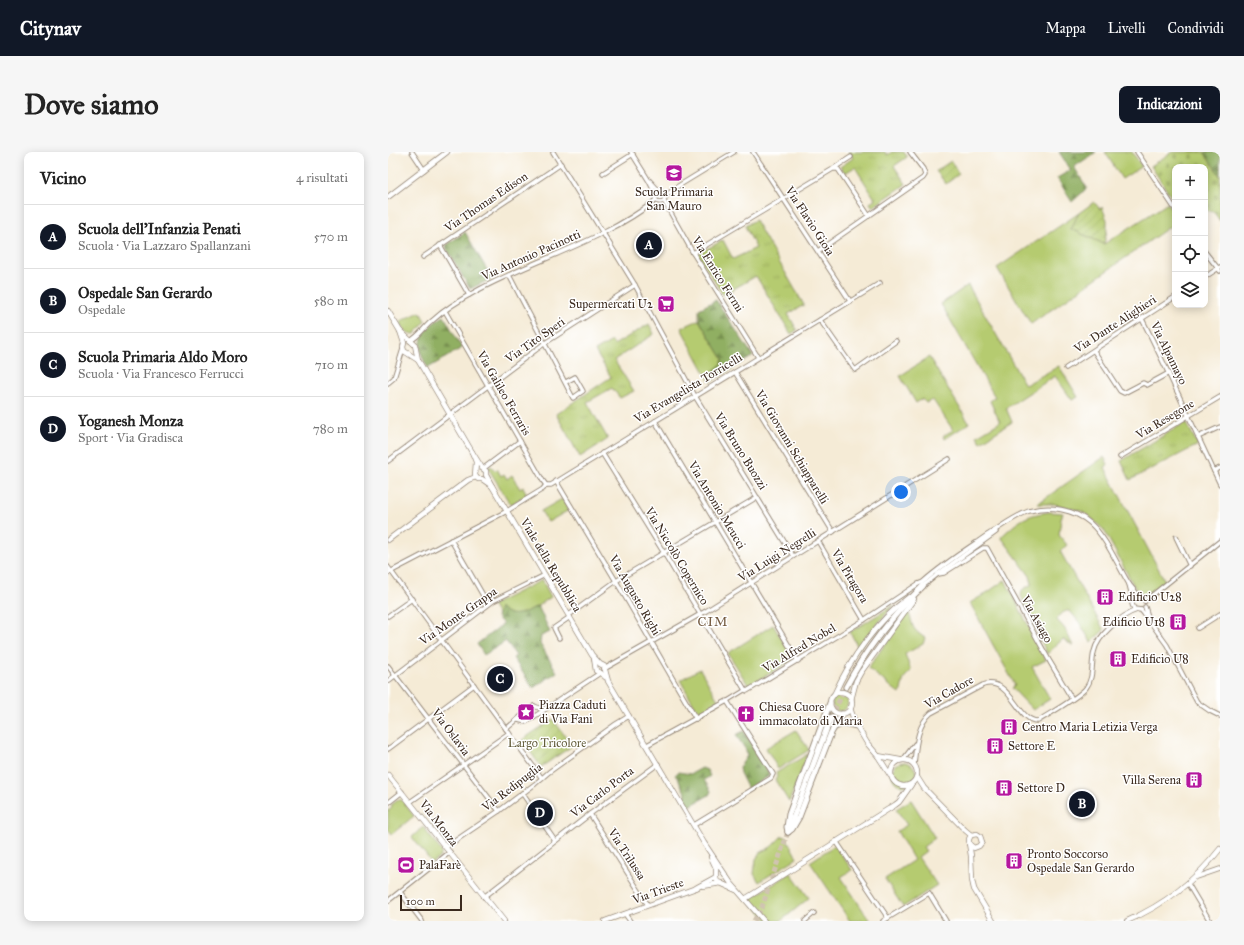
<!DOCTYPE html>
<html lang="it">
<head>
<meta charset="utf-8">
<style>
	body { margin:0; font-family:"IM FELL Great Primer",serif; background:#f6f6f6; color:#222 }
	.controls { position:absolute; right:12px; top:12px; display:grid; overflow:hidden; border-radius:8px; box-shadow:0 2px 10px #0003 }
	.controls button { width:36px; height:36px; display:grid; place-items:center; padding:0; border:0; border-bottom:1px solid #e0e0e0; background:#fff; color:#222; font:20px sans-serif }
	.scale { position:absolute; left:12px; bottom:10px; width:62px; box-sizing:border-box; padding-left:4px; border:2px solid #3b2a1e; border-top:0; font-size:11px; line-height:14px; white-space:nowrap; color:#3b2a1e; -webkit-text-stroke:3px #fff; paint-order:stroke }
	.you { position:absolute; left:513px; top:340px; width:14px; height:14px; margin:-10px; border:3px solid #fff; border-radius:50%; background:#1a73e8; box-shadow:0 0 0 6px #1a73e833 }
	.badge { display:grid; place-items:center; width:26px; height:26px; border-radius:50%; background:#111827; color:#fff; font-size:13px; font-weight:700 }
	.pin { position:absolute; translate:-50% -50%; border:2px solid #fff; box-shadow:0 1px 4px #0006 }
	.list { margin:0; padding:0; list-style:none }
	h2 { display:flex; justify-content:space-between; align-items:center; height:52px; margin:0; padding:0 16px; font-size:17px }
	h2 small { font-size:13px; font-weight:400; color:#767676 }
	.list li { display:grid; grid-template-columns:26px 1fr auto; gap:12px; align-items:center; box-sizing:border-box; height:64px; padding:0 16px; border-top:1px solid #e0e0e0 }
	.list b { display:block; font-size:15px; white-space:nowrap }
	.list p { margin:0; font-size:13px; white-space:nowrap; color:#767676 }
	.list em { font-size:13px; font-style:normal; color:#767676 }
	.icon { flex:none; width:22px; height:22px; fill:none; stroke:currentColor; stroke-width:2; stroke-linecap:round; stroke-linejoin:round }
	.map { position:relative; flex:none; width:832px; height:769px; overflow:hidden; border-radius:8px }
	header { display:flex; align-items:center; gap:24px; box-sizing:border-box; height:56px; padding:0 20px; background:#111827; color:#fff }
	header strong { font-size:19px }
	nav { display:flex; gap:22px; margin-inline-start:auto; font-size:14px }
	.intro { display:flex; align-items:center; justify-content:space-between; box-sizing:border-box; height:96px; padding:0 24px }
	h1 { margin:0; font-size:28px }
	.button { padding:10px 18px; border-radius:8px; background:#111827; color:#fff; font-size:14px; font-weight:700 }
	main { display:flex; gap:24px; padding:0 24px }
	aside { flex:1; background:#fff; border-radius:8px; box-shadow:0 2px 10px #0003 }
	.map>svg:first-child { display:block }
	.grass { fill:#b5cb70; stroke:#787a47 }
	.forest { fill:url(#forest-firs); stroke:#666c40 }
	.cemetery { fill:url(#cemetery-stones); stroke:#787a47 }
	.park { fill:url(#park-tufts); stroke:#787a47 }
	.garden { fill:url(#garden-furrows); stroke:#787a47 }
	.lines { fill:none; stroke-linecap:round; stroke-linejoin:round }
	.secondary-tunnel { stroke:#d0c4b1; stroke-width:5; stroke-dasharray:5 2.5; stroke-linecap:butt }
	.pedestrian-casing { stroke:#988a7a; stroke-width:4.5 }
	.minor-casing { stroke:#988a7a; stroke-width:5.5 }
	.tertiary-casing { stroke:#988a7a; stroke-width:6 }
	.secondary-casing { stroke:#988a7a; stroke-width:7 }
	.pedestrian { stroke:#fff; stroke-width:2.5 }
	.minor { stroke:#fff; stroke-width:3.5 }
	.tertiary { stroke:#fff; stroke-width:4.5 }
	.secondary { stroke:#fff; stroke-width:5 }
	.labels { text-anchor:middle; stroke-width:3; stroke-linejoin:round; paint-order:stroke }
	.poi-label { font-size:12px; fill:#3b2a1e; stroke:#fff; text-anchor:start }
	.street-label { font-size:12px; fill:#3b2a1e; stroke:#fff }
	.park-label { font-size:12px; fill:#605a37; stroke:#fff }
	.neighbourhood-label { font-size:13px; letter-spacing:1px; fill:#745b41; stroke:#fff }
</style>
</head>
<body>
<header>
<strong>Citynav</strong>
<nav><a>Mappa</a><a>Livelli</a><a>Condividi</a></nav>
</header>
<div class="intro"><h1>Dove siamo</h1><a class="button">Indicazioni</a></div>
<main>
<aside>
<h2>Vicino<small>4 risultati</small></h2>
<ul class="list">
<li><span class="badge">A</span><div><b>Scuola dell'Infanzia Penati</b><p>Scuola · Via Lazzaro Spallanzani</p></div><em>570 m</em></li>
<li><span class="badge">B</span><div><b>Ospedale San Gerardo</b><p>Ospedale</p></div><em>580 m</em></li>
<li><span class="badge">C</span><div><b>Scuola Primaria Aldo Moro</b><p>Scuola · Via Francesco Ferrucci</p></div><em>710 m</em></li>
<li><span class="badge">D</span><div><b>Yoganesh Monza</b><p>Sport · Via Gradisca</p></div><em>780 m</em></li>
</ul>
</aside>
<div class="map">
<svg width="832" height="769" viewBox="0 0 832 769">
	<defs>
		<pattern id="forest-firs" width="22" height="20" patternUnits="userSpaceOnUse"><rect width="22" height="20" fill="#90af62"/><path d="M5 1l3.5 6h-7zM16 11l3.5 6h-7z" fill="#778f50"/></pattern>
		<pattern id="cemetery-stones" width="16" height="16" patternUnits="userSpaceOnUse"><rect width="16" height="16" fill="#b5cb70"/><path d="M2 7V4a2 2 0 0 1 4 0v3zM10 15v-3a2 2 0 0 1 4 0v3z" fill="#9dae61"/></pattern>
		<pattern id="park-tufts" width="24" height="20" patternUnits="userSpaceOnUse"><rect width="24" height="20" fill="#b5cb70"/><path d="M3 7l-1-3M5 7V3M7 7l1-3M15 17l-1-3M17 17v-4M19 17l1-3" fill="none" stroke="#9dae61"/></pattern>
		<pattern id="garden-furrows" width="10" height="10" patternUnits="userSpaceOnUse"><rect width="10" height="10" fill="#b5cb70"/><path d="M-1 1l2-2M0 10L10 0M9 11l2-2" fill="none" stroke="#9dae61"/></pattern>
	</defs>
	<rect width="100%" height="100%" fill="#fff"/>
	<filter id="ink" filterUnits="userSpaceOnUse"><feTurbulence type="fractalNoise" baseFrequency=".025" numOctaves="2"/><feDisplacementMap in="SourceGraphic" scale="8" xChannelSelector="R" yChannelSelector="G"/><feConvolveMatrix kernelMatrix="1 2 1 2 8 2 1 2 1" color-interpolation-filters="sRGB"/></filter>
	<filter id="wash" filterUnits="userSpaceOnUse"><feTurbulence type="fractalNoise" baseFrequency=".012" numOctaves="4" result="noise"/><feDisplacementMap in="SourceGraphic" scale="16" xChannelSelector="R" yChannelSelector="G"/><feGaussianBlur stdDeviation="0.9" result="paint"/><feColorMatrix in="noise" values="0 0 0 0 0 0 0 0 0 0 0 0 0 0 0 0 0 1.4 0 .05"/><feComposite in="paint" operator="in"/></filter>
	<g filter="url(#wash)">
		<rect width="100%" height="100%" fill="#f5ebd6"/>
		<g class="grass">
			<polygon points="717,0 744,0 754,14 734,27"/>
			<polygon points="780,51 787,63 787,71 643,172 609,116 691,61 683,77 716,92"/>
			<polygon points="580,133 637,233 671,214 690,245 684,248 667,224 618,256 624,270 593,290 589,284 612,270 602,249 607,245 553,152"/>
			<path d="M 32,160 L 37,169 L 27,182 C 19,182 14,178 13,169 Z"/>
			<polygon points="311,168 335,207 333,213 325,219 325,225 327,227 322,230 293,176"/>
			<polygon points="541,205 581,271 557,287 555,284 565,278 545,248 538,251 534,247 528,251 512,224"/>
			<polygon points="716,305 720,312 717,316 777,429 761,442 754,441 748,438 716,378 701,364 693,359 686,357 667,352 649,352"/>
			<polygon points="103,314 107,319 109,317 113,324 116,322 119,327 124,323 132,337 135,335 139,342 124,352 121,350 100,316"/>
			<polygon points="174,347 181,358 160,370 153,359"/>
			<path d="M 661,360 L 675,361 L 673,367 L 671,383 L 679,393 L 672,399 L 716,478 L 703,490 L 691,470 L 682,459 L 678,459 L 671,463 L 669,468 L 677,477 L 685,494 L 675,487 L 659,502 L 633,444 L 634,438 L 644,432 L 642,424 L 613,385 C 630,369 637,363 661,360 Z"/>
			<path d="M 154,428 L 163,445 C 156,450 135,464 126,463 C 120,463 116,459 112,456 L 110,463 L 104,453 Z"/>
			<polygon points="617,428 658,508 644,515 662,547 645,558 624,536 627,533 582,451 600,440"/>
			<polygon points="506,453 480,483 471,497 462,480"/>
			<path d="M 520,459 C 527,475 521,475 537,486 L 535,492 L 517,502 L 523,519 L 516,526 L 512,542 L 480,516 L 508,477 L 515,463 Z"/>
			<polygon points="385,473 405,505 403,509 364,532 360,533 340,501"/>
			<polygon points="312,517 331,550 311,561 292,528"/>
			<circle cx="452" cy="551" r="8"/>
			<polygon points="408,578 421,598 390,617 378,596"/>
			<polygon points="420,602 401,650 387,628 389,625 388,621"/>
			<circle cx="516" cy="622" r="12"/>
			<polygon points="10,648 14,648 26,664 4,682 0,677 0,659 4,656 3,653"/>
			<polygon points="523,648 547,686 535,695 538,699 530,705 549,733 515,755 497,727 526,708 509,679 519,673 508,657"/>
			<polygon points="35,675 54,700 52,705 44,711 24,685"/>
			<polygon points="394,684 398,685 409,706 371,730 366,722 368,707 372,701 383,695"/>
			<polygon points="447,693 464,718 453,725 482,769 462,769 422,710"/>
			<polygon points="403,721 421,746 393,769 380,769 364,751 365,745"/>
		</g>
		<g class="forest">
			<polygon points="671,0 708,0 686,15 699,36 684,50 669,26 683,18"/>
			<polygon points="816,0 832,0 832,24"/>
			<polygon points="77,80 103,125 103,127 82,137 57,94"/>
			<polygon points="328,148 365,204 327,227 325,225 325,219 333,213 335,207 311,168 311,157"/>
			<path d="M 56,164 L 74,196 L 40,216 C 25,193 34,176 56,164 Z"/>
			<path d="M 150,454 L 162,480 L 153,484 L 152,492 L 169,520 L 145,536 L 125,506 L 128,504 L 118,489 L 96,503 L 89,492 L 115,472 L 109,465 L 112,455 C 125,469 135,460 150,454 Z"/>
			<polygon points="356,579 381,621 381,624 360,637 352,621 351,616 359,604 358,598 348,583"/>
			<path d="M 314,616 L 319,618 L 322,624 L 316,628 L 323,639 L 321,643 L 302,654 L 299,654 L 296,647 L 298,642 C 294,636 292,628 287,623 L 290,620 L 303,622 Z"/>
		</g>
		<polygon class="cemetery" points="784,0 816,0 832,24 832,69 825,59 817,58 817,15 787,15 787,51 763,14"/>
		<g class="park">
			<polygon points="461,0 497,0 499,3 504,0 516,0 519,5 506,14 518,32 485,55 482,51 487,47 467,15 457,21 452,15 465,6"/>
			<polygon points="367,68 416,153 400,162 409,178 403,182 368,124 335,143 310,102 335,88 345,107 368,96 357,74"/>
			<polygon points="261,172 266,182 226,208 246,239 232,246 224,236 199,250 220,287 192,305 168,262 223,225 207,199 224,189 226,193"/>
			<polygon points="798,270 810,293 742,328 733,309"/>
		</g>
		<g class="garden">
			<polygon points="563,9 571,22 558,32 548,19"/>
			<polygon points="706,50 712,57 714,55 719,68 719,78 716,92 683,77 691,61"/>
			<polygon points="165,567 184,594 153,615 134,588"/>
		</g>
	</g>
	<g filter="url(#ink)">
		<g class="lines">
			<g class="secondary-tunnel">
				<polyline points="443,565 458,535"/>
				<polyline points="366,769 374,755 400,680"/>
			</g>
			<g class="pedestrian-casing">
				<polyline id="pedestrian" points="339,549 357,538"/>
			</g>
			<g class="minor-casing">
				<g id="minor">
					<polyline points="24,0 36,18"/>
					<polyline points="165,0 247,133 307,244 405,404"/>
					<polyline points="243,0 261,29 268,43"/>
					<polyline points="365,0 462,149"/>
					<polyline points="749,0 787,57"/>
					<polyline points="446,16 463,5"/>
					<polyline points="215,21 245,2"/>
					<polyline points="262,29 272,40"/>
					<circle cx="272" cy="45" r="5"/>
					<polyline points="277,45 287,36 346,0"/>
					<polyline points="276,49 305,101 370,205"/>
					<polyline points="52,93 81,143"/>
					<polyline points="430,99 535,26 537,23 535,17 522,0"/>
					<polyline points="817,100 832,119"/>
					<polyline points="305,101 445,17 450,17 481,64"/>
					<polyline points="35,105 173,12"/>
					<polyline points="121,123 185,246 195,239 187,225 178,230"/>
					<polyline points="817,125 832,115"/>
					<polyline points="57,159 155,329 158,333"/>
					<path d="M 754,167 C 782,222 806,277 832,332"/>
					<polyline points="432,168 467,218 508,189"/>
					<path d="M 22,189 C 32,184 36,175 44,169 C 58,156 75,146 92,137 C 150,106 216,89 268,48"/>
					<polyline points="706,199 732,239 736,241 755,231 759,233 781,221"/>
					<polyline points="678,216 787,145"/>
					<polyline points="347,220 445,380"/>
					<polyline points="0,231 6,226 15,197"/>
					<polyline points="267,269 410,509"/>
					<polyline points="810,285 832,275"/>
					<path d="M 214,301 L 276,401 L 357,538 L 359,539 L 476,468 L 530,432 L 535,430 C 555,412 579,397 601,382 C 614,374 627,364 641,359 C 661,353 686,357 702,371 C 718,385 730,414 741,432"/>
					<polyline points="732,305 832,245"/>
					<polyline points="0,309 157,191 247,133"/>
					<polyline points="96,316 132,289"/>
					<polyline points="826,319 832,316"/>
					<polyline points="168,329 228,429 308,567"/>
					<polyline points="788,385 802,414"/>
					<polyline points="63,388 100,452"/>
					<polyline points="430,389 476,468"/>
					<polyline points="0,415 153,625"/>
					<polyline points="0,421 119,359 155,337 158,333 163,333 492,131"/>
					<polyline points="550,422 556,421 595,396 599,396 662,510 684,547"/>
					<polyline points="535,434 550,422 608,380"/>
					<polyline points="745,448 741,432 751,444"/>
					<polyline points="757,449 832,389"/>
					<polyline points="753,458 746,457 744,452 745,448 751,444 757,449"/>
					<polyline points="753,458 761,468 757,455"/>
					<polyline points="181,463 228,429 366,347 370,346"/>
					<polyline points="0,464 24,447"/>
					<polyline points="761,468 779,493 809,550 822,559 832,564"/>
					<polyline points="810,476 832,462"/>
					<polyline points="171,486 166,476 182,465"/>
					<polyline points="0,514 111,659"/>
					<polyline points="216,517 318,459 561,307"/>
					<polyline points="0,529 105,449 157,423"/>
					<polyline points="146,554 154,557 158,556"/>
					<polyline points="130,568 138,570 212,521"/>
					<path d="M 118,577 C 128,569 136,561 146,554"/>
					<polyline points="259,593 339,549 385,622 383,626 306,673"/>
					<polyline points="0,597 86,533"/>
					<polyline points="515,608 527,592"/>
					<path d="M 526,612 C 528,594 529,573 543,561 L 595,533 C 623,524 629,570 650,569 C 662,561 690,546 698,536 C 706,526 703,512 706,500 C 709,484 733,463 749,458"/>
					<polyline points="134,641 167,689"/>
					<polyline points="22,650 121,581"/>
					<polyline points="0,651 14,640"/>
					<polyline points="202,662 260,753"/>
					<polyline points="448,689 500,766"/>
					<polyline points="58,695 111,659 147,632 161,620 228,572 241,564"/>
					<polyline points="806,726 832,717"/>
					<polyline points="800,732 822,769"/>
					<polyline points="12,740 34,769"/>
					<polyline points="96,745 202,662 270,612"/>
					<polyline points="0,749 62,700"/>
					<polyline points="237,762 242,769"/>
					<polyline points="417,769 426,761"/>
					<polyline points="495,769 541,741 558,769"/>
				</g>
			</g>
			<g class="tertiary-casing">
				<g id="tertiary">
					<polyline points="0,45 59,0"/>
					<polyline points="0,159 12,179 16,191 15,195 16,199 30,208"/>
					<polyline points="12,179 27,193 30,208 84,300 88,310 87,324 90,327 94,327 104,334"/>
					<polyline points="84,300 94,316 98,319 98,323 104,334 204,503 212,512 216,514 220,529 316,691 342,730 376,769"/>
					<polyline points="0,388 80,328 88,325"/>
					<polyline points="206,506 208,519 213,521 217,525"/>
					<circle cx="453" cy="551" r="11"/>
					<path d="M 446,543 C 462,507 489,469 521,445"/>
					<polyline points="463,548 468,529 473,520 526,447"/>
					<polyline points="462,556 467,571 479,591 490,604 502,623"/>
					<polyline points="490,604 512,608"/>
					<circle cx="516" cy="621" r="13"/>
					<polyline points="0,623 116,769"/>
					<polyline points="529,625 536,636 577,678 583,683 589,682 592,684 594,690 591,694 586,696 581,692 581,687 583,683"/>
					<polyline points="581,691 583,704 584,728 586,737 605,769"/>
					<polyline points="323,705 328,716 328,726 330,730 348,738"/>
					<polyline points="315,734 333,731"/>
					<polyline points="357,747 507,653 511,650 523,633"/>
					<polyline points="217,769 308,736 328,725"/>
					<path d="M 739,769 C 776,753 807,729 832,697"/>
				</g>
			</g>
			<g class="secondary-casing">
				<g id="secondary">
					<path d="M 458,535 C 478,497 505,463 535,434"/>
					<polyline points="447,575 456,571 469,574"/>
					<polyline points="401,677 443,565"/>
					<polyline points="400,680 399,675 401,662 442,551"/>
					<polyline points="400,680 404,677 411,665 443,581 454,562"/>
				</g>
			</g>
			<use href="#pedestrian" class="pedestrian"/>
			<use href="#minor" class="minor"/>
			<use href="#tertiary" class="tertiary"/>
			<use href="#secondary" class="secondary"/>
		</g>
	</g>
	<defs>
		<g id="school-square" transform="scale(0.9)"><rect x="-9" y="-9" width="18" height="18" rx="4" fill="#b5179e" stroke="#fff"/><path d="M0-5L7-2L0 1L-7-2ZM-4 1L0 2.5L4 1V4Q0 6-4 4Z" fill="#fff"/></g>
		<g id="supermarket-square" transform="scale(0.9)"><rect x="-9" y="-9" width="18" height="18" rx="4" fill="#b5179e" stroke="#fff"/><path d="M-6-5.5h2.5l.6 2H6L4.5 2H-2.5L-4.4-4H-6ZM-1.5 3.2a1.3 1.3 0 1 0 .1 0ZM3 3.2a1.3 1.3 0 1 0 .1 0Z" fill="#fff"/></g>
		<g id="building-square" transform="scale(0.9)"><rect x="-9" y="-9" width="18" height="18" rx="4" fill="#b5179e" stroke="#fff"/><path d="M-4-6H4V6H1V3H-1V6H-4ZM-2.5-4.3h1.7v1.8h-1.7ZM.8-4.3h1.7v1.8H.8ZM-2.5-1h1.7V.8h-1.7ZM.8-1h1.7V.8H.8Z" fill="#fff"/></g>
		<g id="sight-square" transform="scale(0.9)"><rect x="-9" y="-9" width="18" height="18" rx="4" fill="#b5179e" stroke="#fff"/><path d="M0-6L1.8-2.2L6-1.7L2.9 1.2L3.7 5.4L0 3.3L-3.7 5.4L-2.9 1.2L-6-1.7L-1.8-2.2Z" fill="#fff"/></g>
		<g id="church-square" transform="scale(0.9)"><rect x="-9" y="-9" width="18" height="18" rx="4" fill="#b5179e" stroke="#fff"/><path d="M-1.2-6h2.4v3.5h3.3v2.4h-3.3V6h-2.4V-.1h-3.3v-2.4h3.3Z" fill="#fff"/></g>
		<g id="stadium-square" transform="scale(0.9)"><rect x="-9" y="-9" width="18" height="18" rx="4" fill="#b5179e" stroke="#fff"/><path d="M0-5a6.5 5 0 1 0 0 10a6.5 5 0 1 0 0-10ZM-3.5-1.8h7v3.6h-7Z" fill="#fff"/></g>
	</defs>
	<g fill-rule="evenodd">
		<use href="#school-square" x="286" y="21"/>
		<use href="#supermarket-square" x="278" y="152"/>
		<use href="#building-square" x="717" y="445"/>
		<use href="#building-square" x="790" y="470"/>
		<use href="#building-square" x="730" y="507"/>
		<use href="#sight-square" x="138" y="560"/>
		<use href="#church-square" x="358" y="562"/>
		<use href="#building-square" x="621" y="575"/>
		<use href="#building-square" x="607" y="594"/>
		<use href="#building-square" x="806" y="628"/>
		<use href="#building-square" x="616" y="636"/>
		<use href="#building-square" x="626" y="709"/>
		<use href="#stadium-square" x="18" y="713"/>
	</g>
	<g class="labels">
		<g class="poi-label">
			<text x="286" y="44" text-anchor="middle">Scuola Primaria<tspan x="286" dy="14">San Mauro</tspan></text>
			<text x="265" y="156" text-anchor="end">Supermercati U2</text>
			<text x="730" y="449">Edificio U28</text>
			<text x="777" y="474" text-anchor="end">Edificio U18</text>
			<text x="743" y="511">Edificio U8</text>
			<text x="151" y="557">Piazza Caduti<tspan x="151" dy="14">di Via Fani</tspan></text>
			<text x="371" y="559">Chiesa Cuore<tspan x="371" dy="14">immacolato di Maria</tspan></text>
			<text x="634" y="579">Centro Maria Letizia Verga</text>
			<text x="620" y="598">Settore E</text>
			<text x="793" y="632" text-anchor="end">Villa Serena</text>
			<text x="629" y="640">Settore D</text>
			<text x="639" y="706">Pronto Soccorso<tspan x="639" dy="14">Ospedale San Gerardo</tspan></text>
			<text x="31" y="717">PalaFarè</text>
		</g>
		<g class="street-label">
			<text transform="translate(98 50) rotate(-34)" y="4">Via Thomas Edison</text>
			<text transform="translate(422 69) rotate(57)" y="4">Via Flavio Gioia</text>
			<text transform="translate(143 103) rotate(-24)" y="4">Via Antonio Pacinotti</text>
			<text transform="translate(330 122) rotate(58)" y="4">Via Enrico Fermi</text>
			<text transform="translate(727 172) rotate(-33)" y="4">Via Dante Alighieri</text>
			<text transform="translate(147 188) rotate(-35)" y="4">Via Tito Speri</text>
			<text transform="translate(781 201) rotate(64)" y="4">Via Alpamayo</text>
			<text transform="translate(300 236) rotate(-31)" y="4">Via Evangelista Torricelli</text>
			<text transform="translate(116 241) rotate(60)" y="4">Via Galileo Ferraris</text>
			<text transform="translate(777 267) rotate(-31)" y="4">Via Resegone</text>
			<text transform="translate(404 295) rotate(59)" y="4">Via Giovanni Schiapparelli</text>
			<text transform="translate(353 299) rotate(58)" y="4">Via Bruno Buozzi</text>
			<text transform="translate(329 353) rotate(59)" y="4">Via Antonio Meucci</text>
			<text transform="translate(389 403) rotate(-32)" y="4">Via Luigi Negrelli</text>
			<text transform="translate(289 404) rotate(59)" y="4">Via Niccolò Copernico</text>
			<text transform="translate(163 413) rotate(59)" y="4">Viale della Repubblica</text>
			<text transform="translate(462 424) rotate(59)" y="4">Via Pitagora</text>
			<text transform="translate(247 443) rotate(60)" y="4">Via Augusto Righi</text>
			<text transform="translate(70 464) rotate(-35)" y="4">Via Monte Grappa</text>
			<text transform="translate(649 467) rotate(61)" y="4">Via Asiago</text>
			<text transform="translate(411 496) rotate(-31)" y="4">Via Alfred Nobel</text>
			<text transform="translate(561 540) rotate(-30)" y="4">Via Cadore</text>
			<text transform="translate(63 580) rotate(53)" y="4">Via Oslavia</text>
			<text transform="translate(124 635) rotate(-37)" y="4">Via Redipuglia</text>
			<text transform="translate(214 640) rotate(-37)" y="4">Via Carlo Porta</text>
			<text transform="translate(51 671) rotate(52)" y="4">Via Monza</text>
			<text transform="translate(239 702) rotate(57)" y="4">Via Trilussa</text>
			<text transform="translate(270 739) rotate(-20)" y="4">Via Trieste</text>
		</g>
		<g class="park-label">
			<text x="159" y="595">Largo Tricolore</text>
		</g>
		<g class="neighbourhood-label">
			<text x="325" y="474">CIM</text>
		</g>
	</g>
</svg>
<div class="controls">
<button>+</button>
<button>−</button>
<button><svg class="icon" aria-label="locate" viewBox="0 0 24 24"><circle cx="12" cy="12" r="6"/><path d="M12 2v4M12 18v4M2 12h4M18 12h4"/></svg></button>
<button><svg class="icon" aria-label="layers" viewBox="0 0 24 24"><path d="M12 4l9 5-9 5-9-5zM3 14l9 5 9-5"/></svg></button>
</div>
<div class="scale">100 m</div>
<div class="you"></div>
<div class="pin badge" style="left:261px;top:93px">A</div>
<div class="pin badge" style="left:694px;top:652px">B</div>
<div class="pin badge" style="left:112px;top:527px">C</div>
<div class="pin badge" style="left:152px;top:661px">D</div>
</div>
</main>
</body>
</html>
